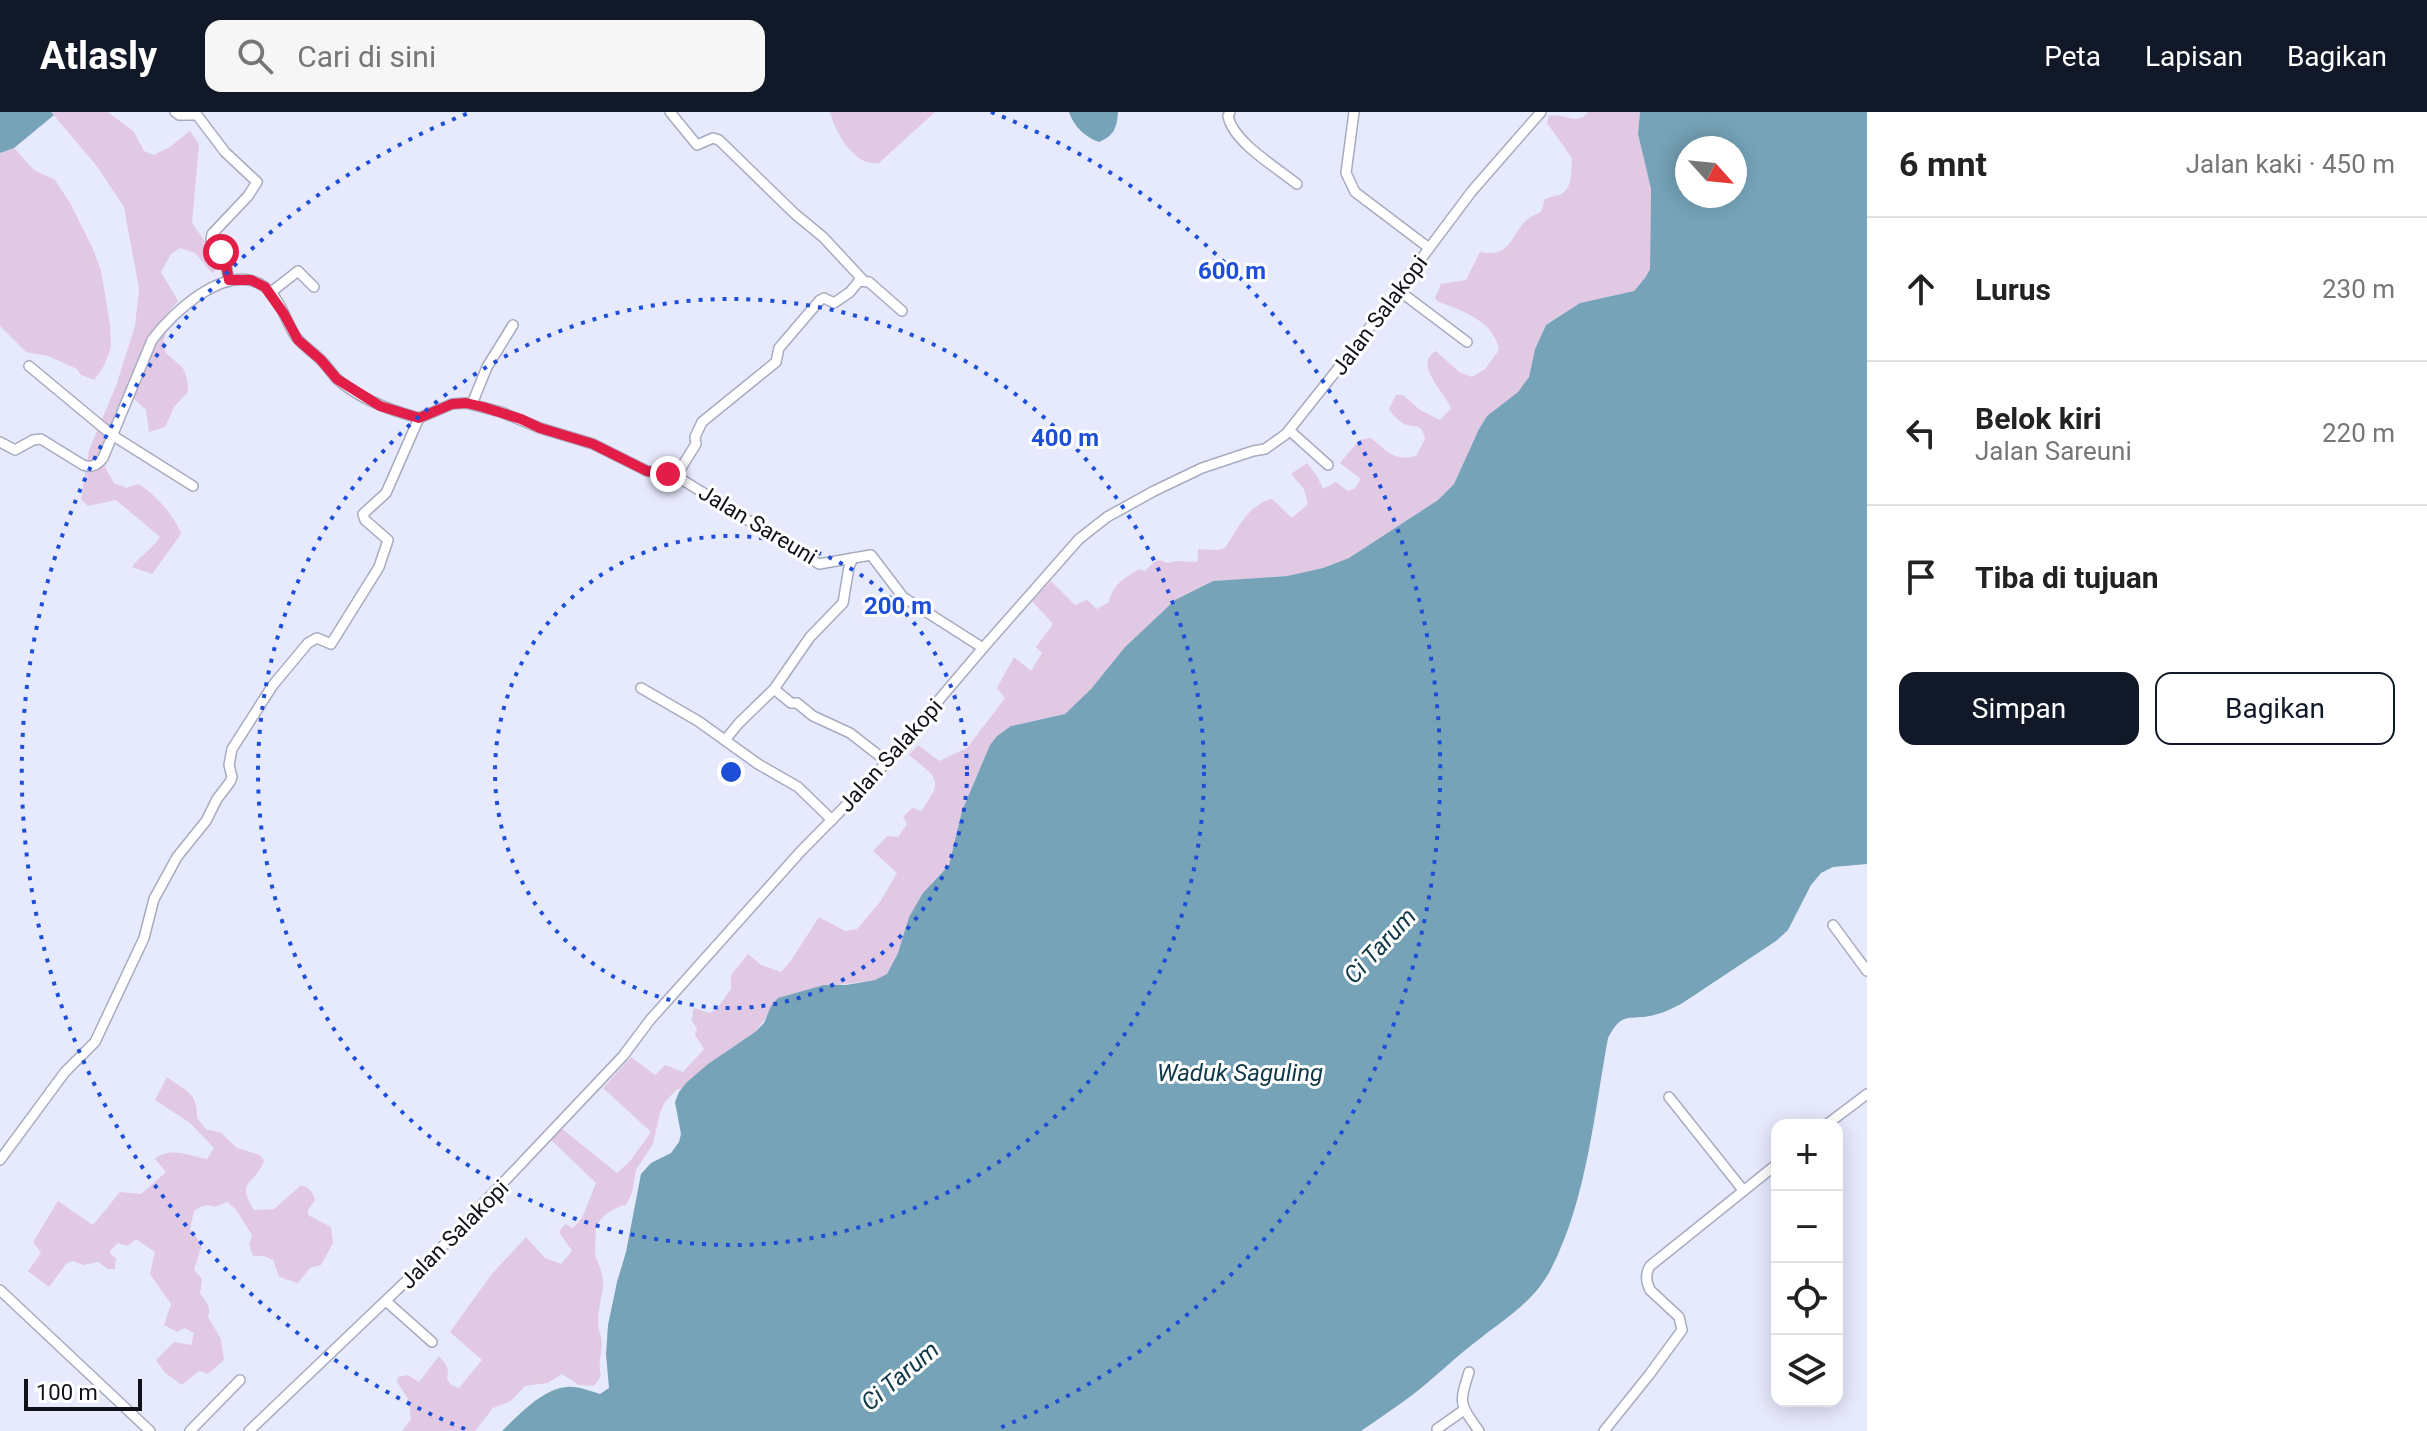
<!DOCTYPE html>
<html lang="id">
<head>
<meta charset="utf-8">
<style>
	body { margin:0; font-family:Roboto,sans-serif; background:#f6f6f6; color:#222 }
	.controls { position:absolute; right:24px; bottom:24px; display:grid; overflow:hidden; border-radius:16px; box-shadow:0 4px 20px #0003 }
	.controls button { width:72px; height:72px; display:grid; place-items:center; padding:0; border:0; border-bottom:2px solid #e0e0e0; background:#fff; color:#222; font:40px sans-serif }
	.compass { position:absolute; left:1675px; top:24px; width:72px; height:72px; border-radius:50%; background:#fff; box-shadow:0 4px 20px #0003; rotate:117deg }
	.scale { position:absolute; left:24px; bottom:20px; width:118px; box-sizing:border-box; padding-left:8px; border:4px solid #101219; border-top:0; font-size:22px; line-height:28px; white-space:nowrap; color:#101219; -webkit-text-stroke:6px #fff; paint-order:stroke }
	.stop { position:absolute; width:24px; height:24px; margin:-18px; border:6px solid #e11d48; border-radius:50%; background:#fff }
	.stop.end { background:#e11d48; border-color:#fff; box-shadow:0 2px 8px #0008 }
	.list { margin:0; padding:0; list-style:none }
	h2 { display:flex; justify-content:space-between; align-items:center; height:104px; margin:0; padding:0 32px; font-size:34px }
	h2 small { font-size:26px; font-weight:400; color:#767676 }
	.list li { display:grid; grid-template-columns:52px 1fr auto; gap:24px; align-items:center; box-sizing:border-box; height:144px; padding:0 32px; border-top:2px solid #e0e0e0 }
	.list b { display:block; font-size:30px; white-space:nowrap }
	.list p { margin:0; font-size:26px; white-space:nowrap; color:#767676 }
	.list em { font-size:26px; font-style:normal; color:#767676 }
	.actions { display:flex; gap:16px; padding:24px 32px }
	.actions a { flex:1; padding:18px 0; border:2px solid #111827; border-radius:16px; text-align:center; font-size:28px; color:#111827 }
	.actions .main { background:#111827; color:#fff }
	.icon { flex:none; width:44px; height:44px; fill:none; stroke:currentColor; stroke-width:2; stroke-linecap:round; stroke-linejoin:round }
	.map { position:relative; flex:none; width:1867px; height:1319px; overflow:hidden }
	header { display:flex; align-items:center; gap:48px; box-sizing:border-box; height:112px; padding:0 40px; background:#111827; color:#fff }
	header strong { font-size:38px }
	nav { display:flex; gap:44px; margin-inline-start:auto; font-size:28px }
	.search { width:560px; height:72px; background:#f6f6f6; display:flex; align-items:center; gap:20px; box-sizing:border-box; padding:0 28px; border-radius:16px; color:#767676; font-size:30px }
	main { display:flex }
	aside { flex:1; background:#fff }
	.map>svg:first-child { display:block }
	.green { fill:#e2c9e3 }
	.water { fill:#76a3b8; fill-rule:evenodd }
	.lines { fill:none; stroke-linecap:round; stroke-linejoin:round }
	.minor-casing { stroke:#a7abc0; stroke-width:12 }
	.minor { stroke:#fff; stroke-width:9 }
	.route { stroke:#e11d48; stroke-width:10 }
	.ring { fill:none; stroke:#1d4ed8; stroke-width:4; stroke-dasharray:4 8 }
	.labels { text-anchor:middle; stroke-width:6; stroke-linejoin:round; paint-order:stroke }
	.street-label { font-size:22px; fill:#101219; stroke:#fff }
	.water-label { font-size:24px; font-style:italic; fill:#0f3848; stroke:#fff }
	.centre { fill:#1d4ed8; stroke:#fff; stroke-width:4 }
	.ring-label { font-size:24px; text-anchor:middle; font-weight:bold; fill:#1d4ed8; stroke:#fff; stroke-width:6; stroke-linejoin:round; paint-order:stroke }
</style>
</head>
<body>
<header>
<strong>Atlasly</strong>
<div class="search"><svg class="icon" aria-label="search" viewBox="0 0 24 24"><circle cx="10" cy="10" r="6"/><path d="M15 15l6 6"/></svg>Cari di sini</div>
<nav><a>Peta</a><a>Lapisan</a><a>Bagikan</a></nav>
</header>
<main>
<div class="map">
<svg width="1867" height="1319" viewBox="0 0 1867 1319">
	<rect width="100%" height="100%" fill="#e7eafc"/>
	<g class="green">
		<path d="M 51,0 L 108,0 L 134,20 L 144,39 L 154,43 L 170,35 L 190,19 L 199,32 L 192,111 L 219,149 L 220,155 L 212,161 L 195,141 L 180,136 L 171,142 L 161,160 L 178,189 L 166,203 L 167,217 L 163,231 L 166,241 L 183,256 L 187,267 L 188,280 L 174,295 L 165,315 L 149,320 L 146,298 L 133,286 L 105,355 L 114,371 L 126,376 L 139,372 C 156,384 174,402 181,422 L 152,462 L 132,455 C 140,443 153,437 160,425 L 116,388 L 88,394 L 81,387 L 89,338 L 116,274 L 135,214 L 139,177 L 124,95 L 96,53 Z"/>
		<path d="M 830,0 L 935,0 L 879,51 C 855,56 835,20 830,0 Z"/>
		<path d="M 1588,0 L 1640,0 L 1638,22 L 1651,77 L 1650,157 L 1645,166 L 1634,179 L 1580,191 L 1546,213 L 1535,237 L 1529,265 L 1518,280 L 1487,304 L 1479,317 L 1454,372 L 1438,388 L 1349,446 L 1323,456 L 1287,464 L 1213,469 L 1175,488 L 1125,535 L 1091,577 L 1065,602 L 1012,614 L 997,624 L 990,633 L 962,699 L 949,753 L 933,769 L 909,805 L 898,841 L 887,862 L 875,868 L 809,877 L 767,904 L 755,920 L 708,952 L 681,977 L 677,977 L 665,990 L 660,1001 L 653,1032 L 636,1058 L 632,1081 L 626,1093 C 616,1094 598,1105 596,1117 C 595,1125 596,1135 595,1144 C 611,1175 598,1182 598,1213 C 599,1220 602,1225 602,1232 C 601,1244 598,1253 601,1264 L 594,1274 L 579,1273 L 562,1262 L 548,1271 L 525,1274 L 511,1289 L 493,1296 L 475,1319 L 402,1319 L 411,1307 L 409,1288 L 397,1270 L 398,1265 L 408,1263 L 419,1270 L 439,1244 C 446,1252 450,1256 447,1267 L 451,1273 L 459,1276 L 482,1248 L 450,1220 L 491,1163 L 526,1125 L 545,1146 L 561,1152 L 572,1139 L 559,1120 L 565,1112 L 573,1116 L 582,1106 L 596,1071 L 551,1028 L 561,1016 L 617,1061 L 630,1049 L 651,1020 L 603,976 L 631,945 L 655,963 L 665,953 L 683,960 L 704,937 L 695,923 L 697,917 L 692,909 L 693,898 L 695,896 L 709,901 L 716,898 L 731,877 L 731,863 L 748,842 L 761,853 L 781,860 L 790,850 L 819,805 L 845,819 L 857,817 L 880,790 L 897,761 L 873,739 L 887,724 L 898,725 L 907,712 L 903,705 L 912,696 L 921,699 C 945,667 937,666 909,643 L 918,633 L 939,649 L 967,636 L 1005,586 L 997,576 L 1014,545 L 1031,559 L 1042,541 L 1036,535 L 1053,512 L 1032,489 L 1051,469 L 1075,493 L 1087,488 L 1097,497 L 1109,490 C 1111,474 1126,465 1139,457 L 1145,459 C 1156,449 1154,445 1168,451 C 1183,446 1186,452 1198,449 L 1198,437 L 1218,438 L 1225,436 C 1238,417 1247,393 1272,387 L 1292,406 L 1308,392 L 1304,377 L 1291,362 L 1307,351 L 1317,364 L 1323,377 L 1336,370 L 1348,379 L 1355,376 L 1361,367 L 1340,351 L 1359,328 L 1371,326 C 1388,340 1393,349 1416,344 L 1425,327 C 1421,309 1416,317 1404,312 C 1398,309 1392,302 1389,297 L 1396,283 L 1403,283 L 1420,298 L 1440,308 L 1451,296 C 1444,280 1413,252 1436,239 L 1459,260 L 1472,265 L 1485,257 L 1499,238 C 1495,209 1460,198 1437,189 L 1435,186 L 1441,172 L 1466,168 L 1480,140 C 1513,147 1511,119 1529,106 C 1533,103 1537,102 1541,100 L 1545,87 C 1550,85 1554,84 1559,83 C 1573,78 1571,59 1572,46 L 1547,11 L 1549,4 C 1564,0 1576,15 1588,0 Z"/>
		<polygon points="14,36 34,58 55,68 70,91 93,137 101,159 110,213 111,235 104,254 94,268 81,263 77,257 48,244 26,240 0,214 0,41"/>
		<path d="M 167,965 C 186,980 197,979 197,1006 L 206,1017 L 221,1021 L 237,1036 L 260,1043 L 264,1049 C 255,1073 235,1068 254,1098 L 274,1097 L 301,1073 C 309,1076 313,1079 315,1088 L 308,1098 L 308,1103 L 331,1115 L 333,1131 L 321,1153 L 310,1156 L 298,1171 L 279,1165 L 273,1148 L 264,1144 L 253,1144 L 249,1133 L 252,1123 L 237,1099 L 228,1090 L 214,1095 C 206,1092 201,1094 194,1099 L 190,1117 L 202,1132 L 194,1158 L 202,1167 L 200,1182 C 207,1190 211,1195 208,1205 L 221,1227 L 224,1248 L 208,1262 L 199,1259 L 182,1273 L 165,1261 L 156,1248 L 174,1230 L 191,1233 L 194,1221 L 185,1216 L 177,1220 L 164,1213 L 171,1192 L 150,1162 L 155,1140 L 136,1127 L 128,1134 L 118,1131 L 110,1139 L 110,1142 L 116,1146 L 115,1157 L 108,1157 L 98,1150 L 84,1153 L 72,1149 L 66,1152 L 49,1175 L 28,1159 L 41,1141 L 33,1130 L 58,1089 L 93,1113 L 120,1080 L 141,1082 L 166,1060 L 155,1047 C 169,1034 190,1044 207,1047 L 214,1036 L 190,1011 L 155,988 Z"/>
	</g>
	<g class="water">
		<polygon points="0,0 51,0 54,3 14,36 0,41"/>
		<path d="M 1069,0 L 1118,0 C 1117,15 1114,24 1099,30 C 1085,25 1074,15 1069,0 Z"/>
		<path d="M 1640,0 L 1867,0 L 1867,752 L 1833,755 L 1821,761 L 1811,773 L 1788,818 L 1776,829 L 1681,892 C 1671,897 1661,902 1650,904 C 1626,908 1622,900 1608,926 C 1594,1002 1587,1087 1551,1157 C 1535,1188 1508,1205 1482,1225 C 1457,1243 1436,1265 1411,1284 C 1395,1296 1378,1307 1361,1319 L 502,1319 C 519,1303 542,1277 567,1275 C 578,1274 589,1279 600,1282 L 609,1276 L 606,1242 L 608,1213 L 617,1170 L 626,1140 L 641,1062 L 651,1051 L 671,1041 L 679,1030 L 681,1022 L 675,990 L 679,980 L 686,971 L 708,952 L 755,920 L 764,911 L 771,894 L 778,886 L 824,873 L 846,873 L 875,868 L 887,862 L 898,841 L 909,805 L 923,781 L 949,753 L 962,699 L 990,633 L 997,624 L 1011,614 L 1065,602 L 1091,577 L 1125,535 L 1175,488 L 1213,469 L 1287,464 L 1323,456 L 1349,446 L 1438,388 L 1454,372 L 1479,317 L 1487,304 L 1518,280 L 1529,265 L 1535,237 L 1546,213 L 1580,191 L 1634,179 L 1645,166 L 1650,157 L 1651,77 L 1638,22 ZM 1735,36 L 1735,84 L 1687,84 L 1687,36 Z"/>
	</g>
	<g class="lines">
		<g class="minor-casing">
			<g id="minor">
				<polyline points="175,0 179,3 197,3 225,40 257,70 248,84 212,122 211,128 225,148 229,168"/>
				<polyline points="670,0 697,33 713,26 719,28 795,102 823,125 863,168"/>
				<path d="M 1230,0 L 1228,4 C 1233,30 1276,55 1297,72"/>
				<polyline points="1354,0 1346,61 1355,80 1429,136"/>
				<polyline points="1398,178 1467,230"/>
				<polyline points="270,181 298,159 314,175"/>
				<polyline points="29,254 112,323 193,374"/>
				<polyline points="472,292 487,255 513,213"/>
				<polyline points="419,306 452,292 466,291 501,300 540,316 593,332 647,359 676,364 819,452 871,443 903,485 983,536"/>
				<polyline points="1289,318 1328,353"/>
				<path d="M 0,330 L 15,338 L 33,328 L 41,327 L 83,353 C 92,356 97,353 103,346 L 152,228 C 173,200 228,148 265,175 C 279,185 285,207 294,222 C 300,232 312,239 320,247 C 326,253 331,260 336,266 C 359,287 389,298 419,306"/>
				<polyline points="676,364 696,332 695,325 702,310 776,250 779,236 820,188 824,186 834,191 850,180 859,169 869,170 902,199"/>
				<polyline points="641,576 698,609 758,652 798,675 832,708"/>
				<polyline points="774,577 791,591 797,591 813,604 850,621 886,649"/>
				<polyline points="725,628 739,611 774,577 810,525 843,491 849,455 853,446"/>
				<polyline points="1833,813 1867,859"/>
				<polyline points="1669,985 1743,1078"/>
				<polyline points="1826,1013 1867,982"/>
				<polyline points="0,1048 65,960 95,930 144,826 154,787 177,745 206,709 217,687 230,670 232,665 229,653 232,637 273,573 308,531 317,526 331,532 379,455 388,428 365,408 363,402 386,381 419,306"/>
				<polyline points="0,1178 150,1319"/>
				<polyline points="387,1190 432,1230"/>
				<path d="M 1469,1260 C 1459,1292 1459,1291 1479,1319"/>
				<polyline points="1437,1317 1464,1298"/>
				<polyline points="190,1319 240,1268"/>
				<polyline points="249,1319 444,1133 623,944 650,908 801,739 871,668 983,536 1079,427 1107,405 1154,379 1202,356 1253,339 1265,337 1286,322 1352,239 1472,79 1541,0"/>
				<path d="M 1604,1319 L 1649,1263 L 1682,1218 L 1679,1205 L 1650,1178 C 1646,1170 1645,1162 1650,1154 L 1777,1052"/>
			</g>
		</g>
		<use href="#minor" class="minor"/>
	</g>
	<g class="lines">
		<polyline class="route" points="221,140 225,148 229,168 251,168 265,175 284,202 298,228 321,248 337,267 380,294 419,306 452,292 466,291 483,295 521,307 540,316 593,332 647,359 668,362"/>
	</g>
	<g class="ring">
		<circle cx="731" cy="660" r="236"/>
		<circle cx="731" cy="660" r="473"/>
		<path d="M465 1317A709 709 0 0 1 471 0M991 0A709 709 0 0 1 997 1317"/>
	</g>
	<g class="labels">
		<g class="street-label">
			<text transform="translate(1379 203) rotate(-53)" y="8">Jalan Salakopi</text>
			<text transform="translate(758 412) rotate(31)" y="8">Jalan Sareuni</text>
			<text transform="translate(890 643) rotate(-48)" y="8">Jalan Salakopi</text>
			<text transform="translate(454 1122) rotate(-45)" y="8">Jalan Salakopi</text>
		</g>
		<g class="water-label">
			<text transform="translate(1380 834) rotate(-47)" y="8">Ci Tarum</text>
			<text x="1240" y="969">Waduk Saguling</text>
			<text transform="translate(900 1264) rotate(-40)" y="8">Ci Tarum</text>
		</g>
	</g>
	<circle cx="731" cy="660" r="12" class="centre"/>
	<g class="ring-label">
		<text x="1232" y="167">600 m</text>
		<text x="1065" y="334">400 m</text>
		<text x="898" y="502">200 m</text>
	</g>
</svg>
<div class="controls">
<button>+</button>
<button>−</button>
<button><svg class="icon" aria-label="locate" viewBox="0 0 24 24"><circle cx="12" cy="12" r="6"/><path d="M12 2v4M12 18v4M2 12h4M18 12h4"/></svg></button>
<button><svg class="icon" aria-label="layers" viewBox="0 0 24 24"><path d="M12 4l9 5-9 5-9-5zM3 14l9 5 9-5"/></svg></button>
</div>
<svg class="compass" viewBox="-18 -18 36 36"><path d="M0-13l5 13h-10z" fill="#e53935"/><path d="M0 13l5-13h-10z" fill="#767676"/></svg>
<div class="scale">100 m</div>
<div class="stop" style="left:221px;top:140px"></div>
<div class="stop end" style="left:668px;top:362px"></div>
</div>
<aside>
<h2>6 mnt<small>Jalan kaki · 450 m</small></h2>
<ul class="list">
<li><svg class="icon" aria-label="ahead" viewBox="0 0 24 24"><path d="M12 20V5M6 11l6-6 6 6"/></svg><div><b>Lurus</b></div><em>230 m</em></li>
<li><svg class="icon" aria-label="left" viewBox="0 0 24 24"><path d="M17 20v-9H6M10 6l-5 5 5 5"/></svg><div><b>Belok kiri</b><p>Jalan Sareuni</p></div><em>220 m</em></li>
<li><svg class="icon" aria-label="arrive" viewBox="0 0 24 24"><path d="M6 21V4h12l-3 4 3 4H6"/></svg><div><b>Tiba di tujuan</b></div></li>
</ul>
<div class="actions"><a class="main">Simpan</a><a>Bagikan</a></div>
</aside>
</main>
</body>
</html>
